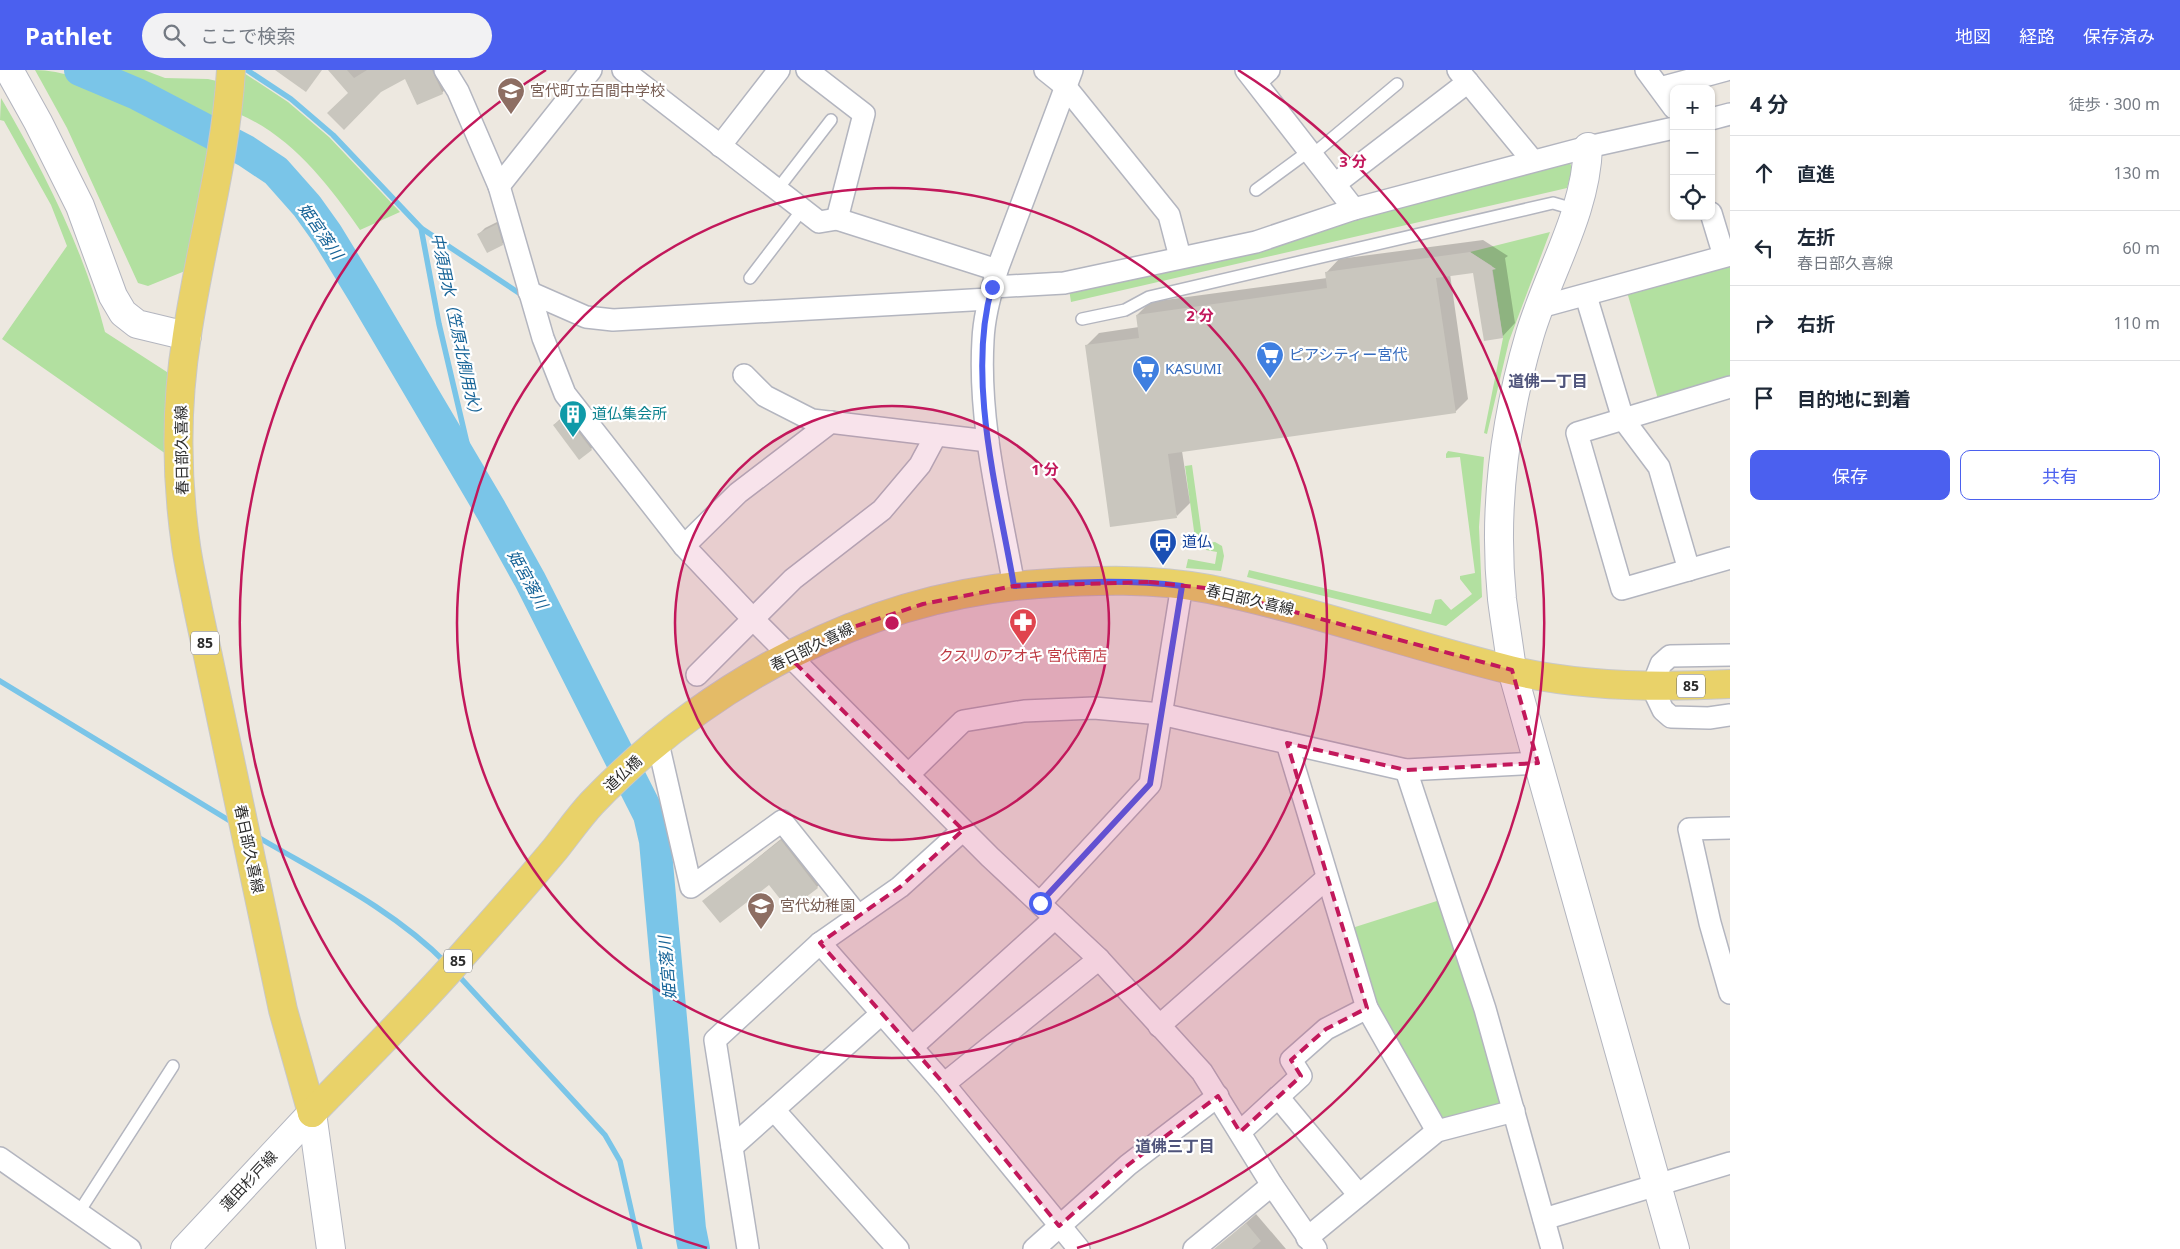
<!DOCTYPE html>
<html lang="ja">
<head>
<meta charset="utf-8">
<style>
	body { margin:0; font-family:"Noto Sans","Noto Sans JP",sans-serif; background:#f2f2f3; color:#1f2937 }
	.controls { position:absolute; right:15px; top:15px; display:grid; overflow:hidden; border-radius:10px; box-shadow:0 1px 4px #0004 }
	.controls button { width:45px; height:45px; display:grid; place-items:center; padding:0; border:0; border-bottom:1px solid #e0e1e3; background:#fff; color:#1f2937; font:25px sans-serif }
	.stop { position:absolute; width:15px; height:15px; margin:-11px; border:4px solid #4b60ef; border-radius:50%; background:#fff }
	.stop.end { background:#4b60ef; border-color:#fff; box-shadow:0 1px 5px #0008 }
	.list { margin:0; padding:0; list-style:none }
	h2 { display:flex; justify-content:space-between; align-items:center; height:65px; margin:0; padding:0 20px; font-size:21px }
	h2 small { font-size:16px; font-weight:400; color:#747a83 }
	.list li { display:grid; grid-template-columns:32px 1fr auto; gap:15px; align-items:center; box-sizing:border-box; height:75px; padding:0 20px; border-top:1px solid #e0e1e3 }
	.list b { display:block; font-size:19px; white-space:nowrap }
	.list p { margin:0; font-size:16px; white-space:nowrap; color:#747a83 }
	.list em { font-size:16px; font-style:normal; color:#747a83 }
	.actions { display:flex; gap:10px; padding:15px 20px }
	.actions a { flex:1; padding:11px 0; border:1px solid #4b60ef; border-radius:10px; text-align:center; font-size:18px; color:#4b60ef }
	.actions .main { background:#4b60ef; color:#fff }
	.icon { flex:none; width:28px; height:28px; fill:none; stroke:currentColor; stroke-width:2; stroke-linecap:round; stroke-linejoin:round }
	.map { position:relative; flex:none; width:1730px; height:1179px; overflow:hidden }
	header { display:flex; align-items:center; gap:30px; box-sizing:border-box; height:70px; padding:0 25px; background:#4b60ef; color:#fff }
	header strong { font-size:24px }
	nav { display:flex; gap:28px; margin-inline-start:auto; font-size:18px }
	.search { width:350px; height:45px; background:#f2f2f3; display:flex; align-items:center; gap:12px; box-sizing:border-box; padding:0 18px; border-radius:28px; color:#747a83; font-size:19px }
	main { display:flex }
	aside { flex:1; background:#fff }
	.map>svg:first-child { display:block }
	.green { fill:#b2e0a0 }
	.shadow { fill:#0003 }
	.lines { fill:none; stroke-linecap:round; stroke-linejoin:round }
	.stream { stroke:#7ac5e8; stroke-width:5.5 }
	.river { stroke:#7ac5e8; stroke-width:32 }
	.building { fill:#c9c6be }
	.lane-casing { stroke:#b3b5bf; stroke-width:14 }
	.street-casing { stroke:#b3b5bf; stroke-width:24 }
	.secondary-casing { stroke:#b3b5bf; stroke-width:30 }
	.primary-casing { stroke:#c8c8c8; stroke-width:30 }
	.lane { stroke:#fff; stroke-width:11 }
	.street { stroke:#fff; stroke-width:21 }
	.secondary { stroke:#fff; stroke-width:28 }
	.primary { stroke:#e9d269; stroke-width:28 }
	.route { stroke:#4b60ef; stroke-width:6 }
	.marked { fill:#c2185b; fill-opacity:0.2; stroke:#c2185b; stroke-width:4; stroke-dasharray:10 6; stroke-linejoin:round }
	.ring { fill:none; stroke:#c2185b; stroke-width:2.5 }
	.labels { text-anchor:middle; stroke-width:4.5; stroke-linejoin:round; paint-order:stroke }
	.shield { fill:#fff; stroke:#6b6b6b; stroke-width:1 }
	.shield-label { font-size:14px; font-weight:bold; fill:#2c2c2c }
	.education-label { font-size:15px; fill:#785e54; stroke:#fff; text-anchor:start }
	.shop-label { font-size:15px; fill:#366cbe; stroke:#fff; text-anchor:start }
	.culture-label { font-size:15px; fill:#0d838f; stroke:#fff; text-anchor:start }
	.street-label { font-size:15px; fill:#2c2c2c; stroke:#fff }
	.transit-label { font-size:15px; fill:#164399; stroke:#fff; text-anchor:start }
	.health-label { font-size:15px; fill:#be3a42; stroke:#fff }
	.water-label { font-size:16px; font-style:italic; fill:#166397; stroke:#fff }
	.neighbourhood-label { font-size:16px; font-weight:bold; fill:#4f547b; stroke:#fff }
	.centre { fill:#c2185b; stroke:#fff; stroke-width:2.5 }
	.ring-label { font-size:15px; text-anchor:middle; font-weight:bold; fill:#c2185b; stroke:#fff; stroke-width:4.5; stroke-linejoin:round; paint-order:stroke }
</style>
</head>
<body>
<header>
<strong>Pathlet</strong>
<div class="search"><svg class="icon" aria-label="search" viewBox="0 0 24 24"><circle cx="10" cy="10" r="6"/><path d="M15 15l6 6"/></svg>ここで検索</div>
<nav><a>地図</a><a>経路</a><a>保存済み</a></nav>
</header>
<main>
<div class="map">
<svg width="1730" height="1179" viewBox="0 0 1730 1179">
	<rect width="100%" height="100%" fill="#ede8e0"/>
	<g class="green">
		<path d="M 35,0 C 87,0 164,47 209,74 L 185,201 L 148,216 L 138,213 L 67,58 Z"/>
		<polygon points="101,0 144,0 165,8 208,9 221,12 212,54 171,30"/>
		<path d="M 244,3 L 288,32 L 329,67 L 400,142 L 360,160 C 328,114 292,67 239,44 Z"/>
		<path d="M 1,28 C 44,101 84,180 105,262 L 170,304 L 166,384 L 2,269 L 67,176 L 51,135 L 4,51 L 0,50 Z"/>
		<polygon points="1570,92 1572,99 1567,118 1071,232 1069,219"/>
		<polygon points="1550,162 1509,271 1487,364 1484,363 1503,268 1492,196 1470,182"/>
		<polygon points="1730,194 1730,308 1658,329 1627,222"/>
		<polygon points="1448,381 1484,387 1479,457 1482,527 1446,556 1247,507 1249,500 1431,544 1435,530 1441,529 1451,540 1472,524 1460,509 1460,506 1475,503 1460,387 1446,388 1446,384"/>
		<polygon points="1192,395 1202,467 1200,479 1194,478 1195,468 1185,396"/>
		<polygon points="1215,472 1222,476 1224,486 1221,501 1186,498 1188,489 1215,494 1217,482 1206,480 1208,473"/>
		<polygon points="1440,830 1503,1029 1499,1037 1446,1050 1440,1048 1374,930 1352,858"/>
	</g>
	<g class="shadow">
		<polygon points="330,0 441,0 448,16 442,23 406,7 349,23"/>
		<polygon points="503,149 509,167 502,174 479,164 485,158"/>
		<polygon points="1483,170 1508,186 1505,188 1515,253 1502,267 1474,201 1450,204 1468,329 1455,342 1182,381 1190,433 1177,446 1086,276 1099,263 1139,257 1137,245 1150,232 1327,208 1326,203 1339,189"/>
		<polygon points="567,342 604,366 591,379 554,355"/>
		<polygon points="791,761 827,807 817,817 770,814 704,831"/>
		<polygon points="1256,1144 1286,1179 1216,1179"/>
	</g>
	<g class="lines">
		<g class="stream">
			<polyline points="247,0 291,29 333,65 421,158 439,254 477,416"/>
			<polyline points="421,158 525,227"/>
			<polyline points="0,611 235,754"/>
			<path d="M 256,766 C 322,805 393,839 447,894"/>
			<polyline points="457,904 605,1065 620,1091 640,1179"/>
		</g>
		<polyline class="river" points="80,0 137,24 246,81 276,101 307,136 327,164 363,223 491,440 530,510 649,745 655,771 690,1159 694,1179"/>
	</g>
	<g class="building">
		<polygon points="275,0 322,0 306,22"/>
		<polygon points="328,0 347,0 354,8 367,0 432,0 443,24 417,35 405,9 381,22 344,60 327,43 348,23"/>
		<polygon points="497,154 503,175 487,183 477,164"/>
		<polygon points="1470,182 1496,199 1492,200 1503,268 1484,271 1473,203 1436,208 1456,343 1168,384 1177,448 1110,457 1085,275 1139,268 1136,245 1327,218 1325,202"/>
		<polygon points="566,346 592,380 579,390 553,355"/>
		<polygon points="781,770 818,818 789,840 769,815 720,853 702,831"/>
		<polygon points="1246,1153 1261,1171 1252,1179 1214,1179"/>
	</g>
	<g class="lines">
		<g class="lane-casing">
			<g id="lane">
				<polyline points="1312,85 1397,14"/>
				<polyline points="777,120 831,50"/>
				<polyline points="1256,120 1309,81"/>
				<polyline points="750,208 802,140"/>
				<polyline points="1082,249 1125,240 1149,227 1553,133 1577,140"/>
				<polyline points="79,1142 173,996"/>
			</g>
		</g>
		<g class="street-casing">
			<g id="street">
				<polyline points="445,0 458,21 499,116 543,268 565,324 684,476 753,549 990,787 1099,889 1202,1002 1272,1115 1316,1179"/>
				<polyline points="623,0 819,152 837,149 997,200"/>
				<polyline points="807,0 864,44 837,149"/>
				<polyline points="1045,0 1065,16 1169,145 1180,187"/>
				<polyline points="1246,0 1354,139"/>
				<polyline points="1458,0 1533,91"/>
				<polyline points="1646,0 1674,38"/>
				<polyline points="1256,12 1269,0"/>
				<polyline points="1660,18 1726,0"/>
				<polyline points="1711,49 1730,44"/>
				<polyline points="720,76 779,0"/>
				<polyline points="1335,114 1468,12"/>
				<polyline points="499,116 591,0"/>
				<polyline points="1711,143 1724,186"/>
				<polyline points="993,217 1064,213 1256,172 1354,139 1588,77 1674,58"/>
				<polyline points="529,222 586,247 613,250 989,229"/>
				<polyline points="1586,226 1623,349 1659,397 1689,500"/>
				<polyline points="1540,237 1730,185"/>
				<polyline points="744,305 765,326 812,350 988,371"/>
				<polyline points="1730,317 1577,363 1622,519 1730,488"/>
				<polyline points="684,476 738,423 831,352"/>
				<path d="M 1014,516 C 1000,436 978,353 983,270 C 984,246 991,223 997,200 L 1072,0"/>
				<polyline points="1730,585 1670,586 1661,594 1652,617 1663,640 1671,647 1709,648 1730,645"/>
				<polyline points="697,605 793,509 882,440 920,395 936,365"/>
				<polyline points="658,673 691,817 782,751 858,846"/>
				<polyline points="1287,673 1367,938 1437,1061"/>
				<polyline points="1406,700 1485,939 1552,1179"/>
				<polyline points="908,705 963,651 1024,641 1094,638 1161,644 1406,700 1538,693"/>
				<polyline points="1730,758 1689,759 1710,853 1730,923"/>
				<polyline points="1040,833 1150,714 1182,515"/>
				<polyline points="820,873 944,1014 1079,1179"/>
				<polyline points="1159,956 1327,808"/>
				<polyline points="912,977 1055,848"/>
				<polyline points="944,1014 1099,889"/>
				<polyline points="1278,1027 1359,1125"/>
				<polyline points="774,1040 898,1179"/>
				<polyline points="1240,1062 1301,1006 1291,990 1326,959 1367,938"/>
				<polyline points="732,1077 881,944"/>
				<polyline points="0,1088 130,1179"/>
				<polyline points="1544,1149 1730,1093"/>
				<polyline points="1307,1168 1437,1061 1514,1041"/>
				<polyline points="748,1179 715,970 820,873 900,817 963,760"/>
				<polyline points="1034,1179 1128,1095 1218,1026"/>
				<polyline points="1194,1179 1272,1115"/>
			</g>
		</g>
		<g class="secondary-casing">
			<g id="secondary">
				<polyline points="9,0 38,52 80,136 113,226 123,243 137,254 187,266"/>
				<path d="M 1588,77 C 1586,143 1549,201 1530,264 C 1505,349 1493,440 1502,529 C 1505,553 1509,576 1512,600 L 1675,1179"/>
				<polyline points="312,1043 331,1179"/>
				<polyline points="185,1179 312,1043"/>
			</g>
		</g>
		<g class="primary-casing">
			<g id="primary">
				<path d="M 231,0 C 226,89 200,177 187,265 C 176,333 176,407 186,476 C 189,497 194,518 198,539 L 283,940 L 312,1043"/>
				<path d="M 312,1043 C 359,994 409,946 454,895 C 488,856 523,818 556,778 C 568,763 579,747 592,733 C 709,611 869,526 1038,514 C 1095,510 1153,508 1209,519 C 1311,540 1409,575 1510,600 C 1581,617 1657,618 1730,614"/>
			</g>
		</g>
		<use href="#lane" class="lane"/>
		<use href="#street" class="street"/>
		<use href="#secondary" class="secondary"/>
		<use href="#primary" class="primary"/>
	</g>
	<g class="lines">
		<path class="route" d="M 992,217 C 966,308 998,424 1014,516 C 1070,512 1126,509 1182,516 L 1150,714 L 1040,833"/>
	</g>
	<path class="marked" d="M 1149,512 L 1205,518 L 1512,600 L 1538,693 L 1406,700 L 1287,673 L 1367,938 L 1326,959 L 1291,990 L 1301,1006 L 1240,1062 L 1218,1026 L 1128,1095 L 1059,1156 L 944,1014 L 820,873 L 900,817 L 963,760 L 787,585 L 832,564 L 923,534 L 1014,516 Z"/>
	<circle cx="892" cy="553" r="217" fill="#c2185b" fill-opacity=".12"/>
	<g class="ring">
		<circle cx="892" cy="553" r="217"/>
		<circle cx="892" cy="553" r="435"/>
		<path d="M707 1178A652 652 0 0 1 546 0M1238 0A652 652 0 0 1 1077 1178"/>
	</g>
	<defs>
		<g id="school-pin" transform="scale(1.4375)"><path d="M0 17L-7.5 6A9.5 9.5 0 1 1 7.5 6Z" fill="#8d6e63" stroke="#fff"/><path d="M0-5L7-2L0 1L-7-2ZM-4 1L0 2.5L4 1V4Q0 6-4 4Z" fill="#fff"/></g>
		<g id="supermarket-pin" transform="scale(1.4375)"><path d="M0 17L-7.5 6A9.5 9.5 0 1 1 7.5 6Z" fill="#3f7fe0" stroke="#fff"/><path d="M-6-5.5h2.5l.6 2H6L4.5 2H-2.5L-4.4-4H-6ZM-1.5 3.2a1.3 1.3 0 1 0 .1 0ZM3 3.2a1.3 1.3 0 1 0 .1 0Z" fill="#fff"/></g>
		<g id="building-pin" transform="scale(1.4375)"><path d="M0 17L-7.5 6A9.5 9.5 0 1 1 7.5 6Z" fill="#0f9aa8" stroke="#fff"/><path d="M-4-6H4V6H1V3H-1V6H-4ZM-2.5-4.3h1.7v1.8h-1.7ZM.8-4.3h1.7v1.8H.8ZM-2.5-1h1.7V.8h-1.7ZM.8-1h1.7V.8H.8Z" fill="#fff"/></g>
		<g id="bus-pin" transform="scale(1.4375)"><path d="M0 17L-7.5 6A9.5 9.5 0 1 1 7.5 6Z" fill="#1a4fb4" stroke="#fff"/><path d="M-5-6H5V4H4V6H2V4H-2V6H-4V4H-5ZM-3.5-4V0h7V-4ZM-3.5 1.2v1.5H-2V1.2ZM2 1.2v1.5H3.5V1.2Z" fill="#fff"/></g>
		<g id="pharmacy-pin" transform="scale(1.4375)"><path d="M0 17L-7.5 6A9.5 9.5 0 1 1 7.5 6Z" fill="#e0444e" stroke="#fff"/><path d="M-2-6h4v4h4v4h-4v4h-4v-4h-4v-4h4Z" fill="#fff"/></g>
	</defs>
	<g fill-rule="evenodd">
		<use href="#school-pin" x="511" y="21"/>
		<use href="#supermarket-pin" x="1270" y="285"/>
		<use href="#supermarket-pin" x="1146" y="299"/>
		<use href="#building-pin" x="573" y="344"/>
		<use href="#bus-pin" x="1163" y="472"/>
		<use href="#pharmacy-pin" x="1023" y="552"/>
		<use href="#school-pin" x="761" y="836"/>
	</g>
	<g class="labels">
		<g class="shield">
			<rect x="191" y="561.5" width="28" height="23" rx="4"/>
			<rect x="1677" y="604.5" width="28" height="23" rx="4"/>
			<rect x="444" y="879.5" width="28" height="23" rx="4"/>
		</g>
		<g class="shield-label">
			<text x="205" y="578">85</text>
			<text x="1691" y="621">85</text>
			<text x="458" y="896">85</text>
		</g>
		<g class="education-label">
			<text x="530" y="26">宮代町立百間中学校</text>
			<text x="780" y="841">宮代幼稚園</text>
		</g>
		<g class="shop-label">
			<text x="1289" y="290">ピアシティー宮代</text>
			<text x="1165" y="304">KASUMI</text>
		</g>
		<g class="culture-label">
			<text x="592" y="349">道仏集会所</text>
		</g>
		<g class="street-label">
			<text transform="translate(182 380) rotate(-91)" y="5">春日部久喜線</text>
			<text transform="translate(1250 530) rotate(13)" y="5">春日部久喜線</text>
			<text transform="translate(812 577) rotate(-26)" y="5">春日部久喜線</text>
			<text transform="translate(623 704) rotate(-43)" y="5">道仏橋</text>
			<text transform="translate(249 779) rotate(78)" y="5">春日部久喜線</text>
			<text transform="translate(249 1111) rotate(-47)" y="5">蓮田杉戸線</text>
		</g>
		<g class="transit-label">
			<text x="1182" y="477">道仏</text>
		</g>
		<g class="health-label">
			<text x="1023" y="591">クスリのアオキ 宮代南店</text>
		</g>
		<g class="water-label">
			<text transform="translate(321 161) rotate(55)" y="6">姫宮落川</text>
			<text transform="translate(457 257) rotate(78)" y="6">中須用水（笠原北側用水）</text>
			<text transform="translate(528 509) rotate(61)" y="6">姫宮落川</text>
			<text transform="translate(667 898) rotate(-95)" y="6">姫宮落川</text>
		</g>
		<g class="neighbourhood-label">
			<text x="1548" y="317">道佛一丁目</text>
			<text x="1175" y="1082">道佛三丁目</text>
		</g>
	</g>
	<circle cx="892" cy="553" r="8" class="centre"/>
	<g class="ring-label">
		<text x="1353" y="97">3 分</text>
		<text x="1200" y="251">2 分</text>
		<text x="1045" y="405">1 分</text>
	</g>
</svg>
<div class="controls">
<button>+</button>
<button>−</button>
<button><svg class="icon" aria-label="locate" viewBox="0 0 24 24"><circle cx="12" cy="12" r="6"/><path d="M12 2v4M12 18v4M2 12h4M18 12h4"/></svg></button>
</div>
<div class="stop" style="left:1040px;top:833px"></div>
<div class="stop end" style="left:992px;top:217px"></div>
</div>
<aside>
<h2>4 分<small>徒歩 · 300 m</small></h2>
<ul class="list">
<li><svg class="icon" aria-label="ahead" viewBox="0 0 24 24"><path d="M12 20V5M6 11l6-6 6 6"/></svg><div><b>直進</b></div><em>130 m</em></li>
<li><svg class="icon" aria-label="left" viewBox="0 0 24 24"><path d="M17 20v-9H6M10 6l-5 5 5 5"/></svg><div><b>左折</b><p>春日部久喜線</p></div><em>60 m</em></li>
<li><svg class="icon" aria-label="right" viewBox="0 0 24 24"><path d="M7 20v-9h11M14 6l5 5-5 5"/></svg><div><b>右折</b></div><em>110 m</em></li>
<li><svg class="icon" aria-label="arrive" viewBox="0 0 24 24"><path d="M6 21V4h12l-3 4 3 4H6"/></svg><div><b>目的地に到着</b></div></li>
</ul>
<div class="actions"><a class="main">保存</a><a>共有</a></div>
</aside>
</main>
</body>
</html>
